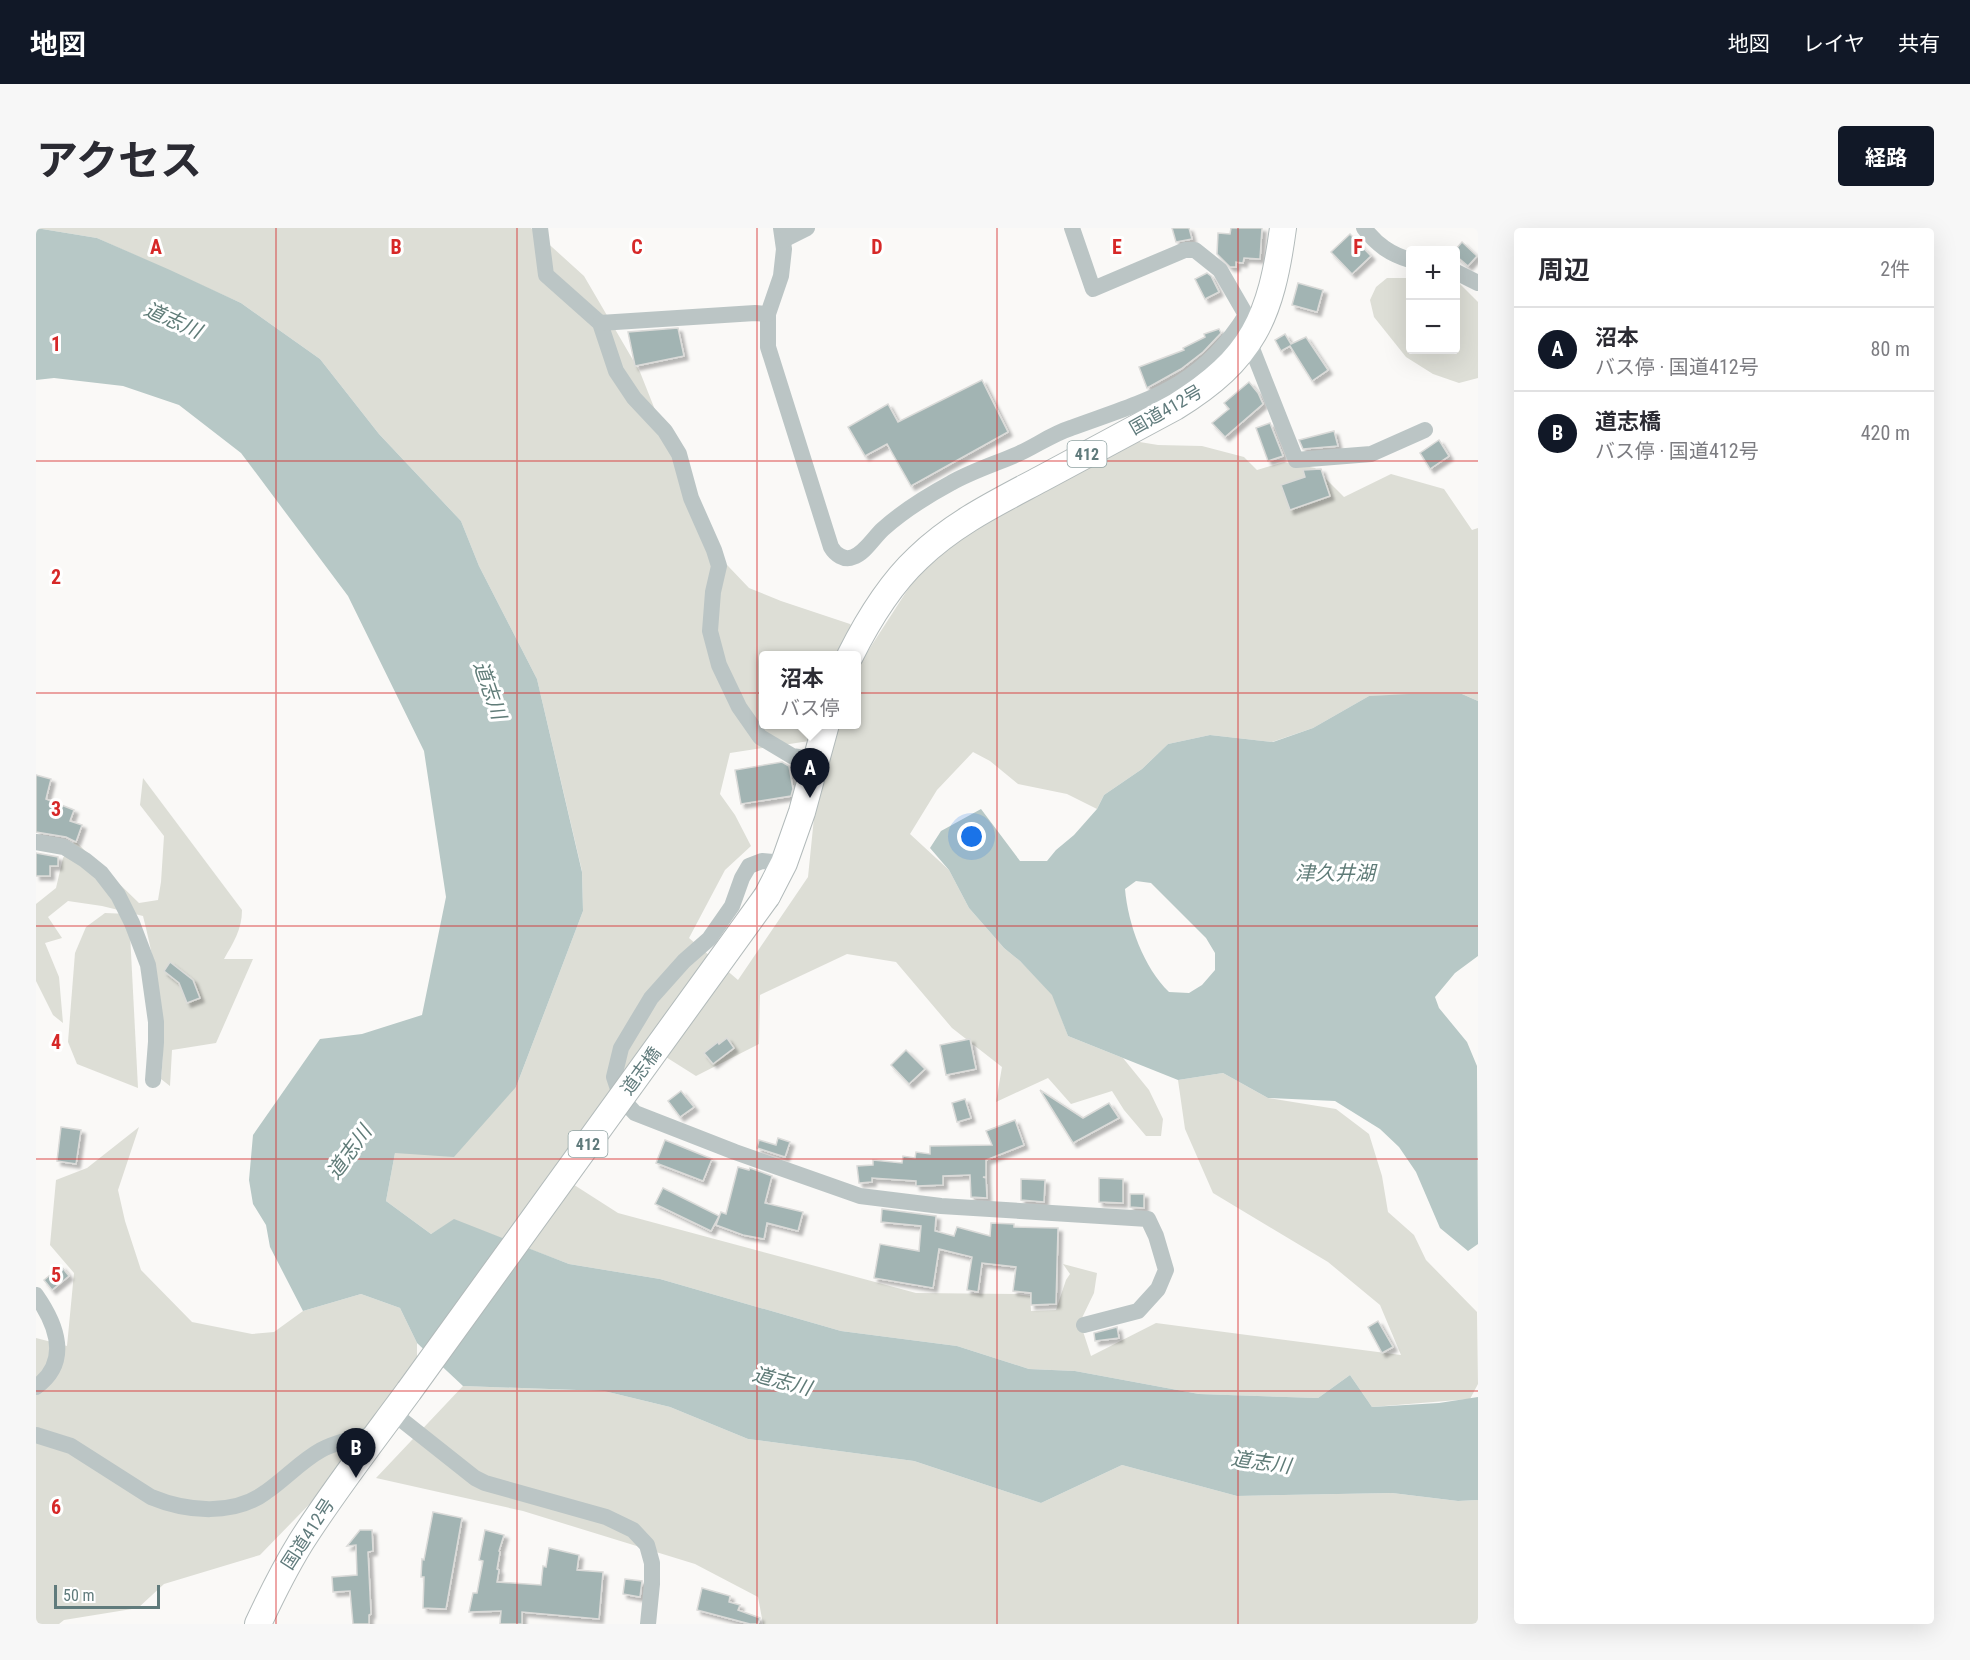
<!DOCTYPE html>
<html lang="ja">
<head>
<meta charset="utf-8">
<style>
	body { margin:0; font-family:"Roboto Condensed","Noto Sans JP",sans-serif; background:#f7f7f7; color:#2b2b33 }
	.controls { position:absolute; right:18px; top:18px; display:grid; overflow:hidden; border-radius:6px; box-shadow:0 6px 24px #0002 }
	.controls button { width:54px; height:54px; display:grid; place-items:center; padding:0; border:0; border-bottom:2px solid #e1e1e2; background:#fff; color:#2b2b33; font:30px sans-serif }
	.scale { position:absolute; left:18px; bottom:15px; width:106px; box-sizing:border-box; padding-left:6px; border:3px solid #607b7c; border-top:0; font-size:16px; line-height:21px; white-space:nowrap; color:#607b7c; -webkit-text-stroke:4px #fff; paint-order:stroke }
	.you { position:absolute; left:936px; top:609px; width:21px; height:21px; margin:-15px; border:4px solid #fff; border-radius:50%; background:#1a73e8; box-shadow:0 0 0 9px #1a73e833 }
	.badge { display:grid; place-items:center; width:39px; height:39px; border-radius:50%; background:#111827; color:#fff; font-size:20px; font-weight:700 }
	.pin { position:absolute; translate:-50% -50px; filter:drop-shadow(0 2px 3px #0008) }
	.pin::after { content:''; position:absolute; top:32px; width:21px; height:18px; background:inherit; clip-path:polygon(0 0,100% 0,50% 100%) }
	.popup { position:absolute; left:723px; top:423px; width:102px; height:78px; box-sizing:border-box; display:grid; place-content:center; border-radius:6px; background:#fff; filter:drop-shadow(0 2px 4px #0005); font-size:20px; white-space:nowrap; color:#7c7c81 }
	.popup b { font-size:22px; color:#2b2b33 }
	.popup::after { content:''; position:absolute; left:50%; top:100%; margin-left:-12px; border:12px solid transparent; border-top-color:#fff }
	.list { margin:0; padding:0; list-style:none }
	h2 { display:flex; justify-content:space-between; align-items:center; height:78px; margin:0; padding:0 24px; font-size:26px }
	h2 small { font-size:20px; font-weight:400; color:#7c7c81 }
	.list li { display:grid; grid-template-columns:39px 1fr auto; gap:18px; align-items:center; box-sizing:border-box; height:84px; padding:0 24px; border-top:2px solid #e1e1e2 }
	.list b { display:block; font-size:22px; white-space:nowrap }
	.list p { margin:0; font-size:20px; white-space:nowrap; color:#7c7c81 }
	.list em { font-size:20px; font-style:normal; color:#7c7c81 }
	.map { position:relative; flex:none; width:1442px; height:1396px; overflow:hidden; border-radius:6px }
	header { display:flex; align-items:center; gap:36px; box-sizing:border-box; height:84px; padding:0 30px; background:#111827; color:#fff }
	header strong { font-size:28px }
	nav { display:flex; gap:33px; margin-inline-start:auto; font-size:21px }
	.intro { display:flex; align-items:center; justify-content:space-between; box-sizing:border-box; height:144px; padding:0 36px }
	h1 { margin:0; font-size:42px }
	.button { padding:15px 27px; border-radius:6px; background:#111827; color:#fff; font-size:21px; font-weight:700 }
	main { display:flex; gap:36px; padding:0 36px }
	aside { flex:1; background:#fff; border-radius:6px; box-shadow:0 6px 24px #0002 }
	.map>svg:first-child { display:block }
	.green { fill:#ddded6; fill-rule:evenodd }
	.water { fill:#b7c8c6; fill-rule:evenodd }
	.building { fill:#a2b4b3; stroke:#dbdbd9; stroke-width:1.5; filter:url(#shadow) }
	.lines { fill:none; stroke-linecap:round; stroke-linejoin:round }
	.highway-casing { stroke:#b2baba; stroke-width:28 }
	.minor { stroke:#bbc5c5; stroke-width:16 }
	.highway { stroke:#fff; stroke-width:26 }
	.highway-bridge-casing { stroke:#b2baba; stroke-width:28; stroke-linecap:butt }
	.highway-bridge { stroke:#fff; stroke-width:26 }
	.grid { fill:none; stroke:#d62828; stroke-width:1.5; stroke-opacity:0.55 }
	.labels { text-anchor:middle; stroke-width:6; stroke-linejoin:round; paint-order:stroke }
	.shield { fill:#fff; stroke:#90a3a3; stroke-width:1.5 }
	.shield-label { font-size:16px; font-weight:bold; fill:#607b7c }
	.street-label { font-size:18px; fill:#607b7c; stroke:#fff }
	.water-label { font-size:20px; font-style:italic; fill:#607c78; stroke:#fff }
	.grid-label { font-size:20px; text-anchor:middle; font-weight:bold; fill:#d62828; stroke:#fff; stroke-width:6; stroke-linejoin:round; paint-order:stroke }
</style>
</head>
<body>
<header>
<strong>地図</strong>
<nav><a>地図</a><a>レイヤ</a><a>共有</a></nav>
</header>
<div class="intro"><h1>アクセス</h1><a class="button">経路</a></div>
<main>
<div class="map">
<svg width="1442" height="1396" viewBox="0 0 1442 1396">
	<defs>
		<filter id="shadow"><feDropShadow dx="4" dy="4" stdDeviation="1.5" flood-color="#0004"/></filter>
	</defs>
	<rect width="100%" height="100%" fill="#faf9f7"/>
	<g class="green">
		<path d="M 0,0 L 495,0 L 548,48 L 604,144 L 673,318 L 713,360 L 745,373 L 814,396 L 832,423 L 883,344 L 919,306 L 1073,209 L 1122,217 L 1166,218 L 1208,229 L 1221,242 L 1248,234 L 1279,240 L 1308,269 L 1355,246 L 1408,261 L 1436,302 L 1442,300 L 1442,473 L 1426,466 L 1333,468 L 1277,500 L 1236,514 L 1174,507 L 1132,516 L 1106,541 L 1068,567 L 1061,581 L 1031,566 L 982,556 L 954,533 L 937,524 L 901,562 L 874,606 L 913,642 L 933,680 L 968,720 L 984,733 L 1017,767 L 1032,808 L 1087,830 L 1113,862 L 1127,891 L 1125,908 L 1110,908 L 1088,882 L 1076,863 L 1035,876 L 1012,850 L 960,874 L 966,839 L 916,800 L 860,734 L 811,726 L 724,767 L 723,816 L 660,848 L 614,819 L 532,953 L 582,985 L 880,1065 L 980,1066 L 994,1068 L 995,1083 L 1020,1082 L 1030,1052 L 1034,1046 L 1027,1036 L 1061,1045 L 1058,1065 L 1044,1094 L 1055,1128 L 1120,1095 L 1365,1127 L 1344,1077 L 1292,1034 L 1177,965 L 1149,901 L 1142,852 L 1187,845 L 1232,870 L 1300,881 L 1333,906 L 1346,948 L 1352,984 L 1378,1007 L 1390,1032 L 1441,1084 L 1442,1156 L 1434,1171 L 1336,1179 L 1314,1147 L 1282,1170 L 1163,1166 L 1039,1143 L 993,1141 L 921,1118 L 805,1103 L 624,1051 L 533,1036 L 418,992 L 395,1006 L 350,973 L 359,925 L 480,859 L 547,683 L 546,643 L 501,451 L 443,338 L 425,293 L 343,206 L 284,131 L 205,75 L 61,10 ZM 728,428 L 820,428 L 820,496 L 728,496 ZM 786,511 L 772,649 L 702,752 L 653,710 L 689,642 L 715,618 L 699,587 L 684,566 L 694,525 Z"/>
		<polygon points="1351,50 1374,50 1374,122 1420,122 1420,52 1442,74 1442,150 1423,155 1397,146 1370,129 1338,89 1334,72 1340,59"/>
		<path d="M 107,550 L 206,682 C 206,702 197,715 188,731 L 217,731 L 180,815 L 136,822 L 134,858 L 125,851 C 131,797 120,740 107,688 L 66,678 L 32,673 L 12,689 L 26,710 L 9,715 L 23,749 L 27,795 L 17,787 L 0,753 L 0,676 L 20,660 L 27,630 L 39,613 L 103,675 L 122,672 L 125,654 L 128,608 L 104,577 Z"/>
		<polygon points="69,685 93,686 102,860 41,836 32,814 39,725 50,699"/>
		<polygon points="103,899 82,962 89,993 105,1042 156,1094 216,1106 238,1104 267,1083 325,1066 364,1080 381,1115 381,1144 295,1254 224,1327 128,1356 102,1380 28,1392 23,1396 0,1396 0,1110 31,1118 38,1045 14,1017 20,952 51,940"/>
		<polygon points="427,1158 568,1163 634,1179 712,1211 878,1233 1005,1275 1086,1237 1201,1268 1356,1265 1422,1273 1442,1272 1442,1396 727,1396 722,1369 659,1336 487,1283 340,1250"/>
	</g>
	<g class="water">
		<polygon points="0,0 61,10 134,42 205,75 284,131 343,206 425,293 443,338 501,451 546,644 547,683 480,859 418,929 359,925 350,973 395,1006 418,991 533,1036 624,1051 805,1103 921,1118 993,1141 1039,1143 1163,1166 1282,1170 1314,1147 1336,1179 1403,1175 1442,1169 1442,1272 1422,1273 1356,1265 1201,1268 1086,1237 1005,1275 878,1233 712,1211 634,1179 568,1163 427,1158 381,1115 364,1080 325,1066 267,1083 234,1019 230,997 217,976 213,952 217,907 284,811 326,806 386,787 410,669 388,523 312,368 205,225 143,177 87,158 18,150 0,152"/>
		<path d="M 1373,466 L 1426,466 L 1442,473 L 1442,728 L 1419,745 L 1399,769 L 1403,780 L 1431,814 L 1441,838 L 1442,1016 L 1432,1023 L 1404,1000 L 1380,944 L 1363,919 L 1344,901 L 1299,873 L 1232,870 L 1187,845 L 1142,852 L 1032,808 L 1016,767 L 984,733 L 968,720 L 933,680 L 913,642 L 894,620 L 905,603 L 945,581 L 984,633 L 1011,633 L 1020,622 L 1038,607 L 1061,581 L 1068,567 L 1106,541 L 1132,516 L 1174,507 L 1237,514 L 1277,500 L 1333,468 ZM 1100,653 L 1115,655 L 1170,710 L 1179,725 L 1179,742 L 1166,757 L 1153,765 L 1133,764 C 1108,740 1092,696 1089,661 Z"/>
	</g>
	<g class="building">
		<polygon points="1136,0 1153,0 1156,11 1140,14"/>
		<polygon points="1195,0 1226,0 1224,31 1208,30 1207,35 1200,34 1200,39 1194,39 1181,26 1182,5 1194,6"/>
		<polygon points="1314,6 1335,28 1316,46 1295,24"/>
		<polygon points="1426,14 1441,28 1432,38 1419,27 1419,22"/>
		<polygon points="1171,45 1175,48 1183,64 1169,71 1159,51"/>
		<polygon points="1262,55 1287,62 1281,84 1256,77"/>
		<polygon points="642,100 648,128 599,138 592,104"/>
		<polygon points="1183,101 1185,105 1167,124 1145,141 1111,160 1103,139 1148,122 1147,120 1169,109 1168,106"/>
		<polygon points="1249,106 1255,116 1270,109 1292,142 1276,153 1254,118 1245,123 1239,112"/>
		<polygon points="946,152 972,204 875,258 851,216 829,228 812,199 852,176 862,194"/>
		<polygon points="1213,154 1222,165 1227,176 1189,209 1176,195 1193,181 1188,175"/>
		<polygon points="1234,195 1247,228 1232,233 1220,200"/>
		<polygon points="1298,203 1302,218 1267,221 1263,212"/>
		<polygon points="1403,212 1413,228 1394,241 1384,225"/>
		<polygon points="1285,241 1294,268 1254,282 1245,257 1269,249 1267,242"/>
		<polygon points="746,534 753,538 757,561 755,568 705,576 699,542"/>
		<polygon points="0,547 15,551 10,571 38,582 34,593 46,597 40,614 30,609 0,604"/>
		<polygon points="0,625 22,629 22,638 14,638 14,648 0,648"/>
		<polygon points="134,734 157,752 164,770 151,775 143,755 128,743"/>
		<polygon points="691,810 698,820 677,836 668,825 682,814 683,816"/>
		<polygon points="934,811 940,841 910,847 904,817"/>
		<polygon points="870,822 889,841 873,856 855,837"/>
		<polygon points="1004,862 1047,890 1073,875 1083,890 1037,915"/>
		<polygon points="645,863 658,879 644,889 632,873"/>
		<polygon points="929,871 935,890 921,894 916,875"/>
		<polygon points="979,892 988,917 950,932 950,949 947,949 950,950 951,970 935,969 934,947 907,948 907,957 880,958 880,953 836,950 836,954 823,955 821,938 837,937 837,932 866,935 867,928 879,930 880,924 894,926 894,918 956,917 950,903"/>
		<polygon points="25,899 45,902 40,936 21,933"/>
		<polygon points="742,910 754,914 749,929 721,920 723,912 740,917"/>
		<polygon points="629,912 676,931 667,953 620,935"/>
		<polygon points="702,939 713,942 714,940 736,948 729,975 767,984 762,1003 731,995 728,1011 707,1007 680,997 685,984 690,986"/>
		<polygon points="1063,950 1087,951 1087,975 1063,974"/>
		<polygon points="985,951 1009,952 1008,974 985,972"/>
		<polygon points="627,960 683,988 675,1003 619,976"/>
		<polygon points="1094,966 1108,966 1108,980 1094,979"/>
		<polygon points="846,981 900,988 899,1003 918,1008 921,999 954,1008 955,995 978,996 978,999 1022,1000 1020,1076 995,1077 995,1065 977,1063 980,1039 946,1035 942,1064 931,1062 936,1029 903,1021 897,1060 838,1050 844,1016 883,1023 885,998 845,994"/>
		<polygon points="25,1038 33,1048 16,1062 8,1052"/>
		<polygon points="1342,1093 1357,1119 1346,1125 1332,1099"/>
		<polygon points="1081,1099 1083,1110 1059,1113 1058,1105"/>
		<polygon points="397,1284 426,1290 410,1381 387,1380 388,1349 385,1349 386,1331 388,1332"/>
		<polygon points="324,1302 336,1302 337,1323 332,1324 335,1386 333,1387 333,1396 317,1396 314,1363 297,1364 296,1349 321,1347 320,1317 311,1318"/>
		<polygon points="449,1302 468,1307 463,1323 464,1324 461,1341 463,1342 461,1354 505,1357 507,1338 510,1339 513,1320 543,1327 541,1342 567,1344 563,1391 486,1384 486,1396 464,1396 465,1383 433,1384 437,1365 441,1365 447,1333 443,1332"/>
		<polygon points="589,1351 606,1353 604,1369 587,1366"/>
		<polygon points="666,1360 694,1368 693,1374 704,1377 702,1382 724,1390 722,1396 714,1396 661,1382"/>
	</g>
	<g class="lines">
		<g class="highway-casing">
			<g id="highway">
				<path d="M 814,428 C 832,392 853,357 882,330 C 918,295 962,274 1005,251 C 1050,227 1095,203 1139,179 C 1217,131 1235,89 1247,0"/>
				<polyline points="731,668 748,635 766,584 790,496"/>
				<path d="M 222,1396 C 235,1368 249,1340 265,1314 C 298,1262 337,1212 373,1163"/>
			</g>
		</g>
		<g class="minor">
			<polyline points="504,0 510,47 564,95 580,143 598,170 629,203 643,226 655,270 678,322 683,338 677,364 674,403 683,437 703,479 724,509 756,528 780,532"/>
			<path d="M 745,0 L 748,21 L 745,48 L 732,86 L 732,119 L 795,319 C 799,326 808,333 817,329 C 829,325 838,309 847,301 C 867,283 891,268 915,255 C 936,243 959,236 982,226 C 1000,218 1016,206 1035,200 C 1111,172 1164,161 1210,87"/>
			<polyline points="1036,0 1057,61 1149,22 1159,22 1184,42 1210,87 1218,90"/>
			<path d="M 1328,0 C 1341,17 1354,26 1374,32"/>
			<polyline points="747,12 771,0"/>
			<polyline points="1420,44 1442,55"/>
			<polyline points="564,95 719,85 732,86"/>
			<polyline points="1213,113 1260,232 1335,226 1389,202"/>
			<polyline points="0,614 28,619 49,632 65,645 82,667 96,695 112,737 120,794 120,814 117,852"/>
			<polyline points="748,635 726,633 713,638 706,650 696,678 673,711 648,733 615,770 585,820 578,849 585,870 599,885 699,924 824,968 905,978 1112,991 1120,1008 1130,1042 1122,1061 1102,1083 1048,1097"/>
			<path d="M 0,1067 C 21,1097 35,1134 0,1159"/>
			<polyline points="357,1185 439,1250 449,1255 570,1289 597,1302 611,1317 616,1335 616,1356 612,1396"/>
			<path d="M 0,1207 L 35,1218 L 115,1269 C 151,1284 198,1288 230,1264 C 249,1251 265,1233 285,1222 C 302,1213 324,1209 342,1205"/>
		</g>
		<use href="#highway" class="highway"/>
		<g class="highway-bridge-casing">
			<polyline id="highway-bridge" points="373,1163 731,668"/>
		</g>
		<use href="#highway-bridge" class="highway-bridge"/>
	</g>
	<path class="grid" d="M 240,0 L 240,1396M 481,0 L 481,1396M 721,0 L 721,1396M 961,0 L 961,1396M 1202,0 L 1202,1396M 0,233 L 1442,233M 0,465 L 1442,465M 0,698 L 1442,698M 0,931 L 1442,931M 0,1163 L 1442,1163"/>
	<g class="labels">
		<g class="shield">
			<rect x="1031.5" y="213" width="39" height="26" rx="4.5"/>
			<rect x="532.5" y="903" width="39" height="26" rx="4.5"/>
		</g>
		<g class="shield-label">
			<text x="1051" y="232">412</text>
			<text x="552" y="922">412</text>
		</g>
		<g class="street-label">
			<text transform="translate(1130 182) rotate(-30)" y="6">国道412号</text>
			<text transform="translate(605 843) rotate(-54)" y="6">道志橋</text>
			<text transform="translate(272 1306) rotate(-57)" y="6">国道412号</text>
		</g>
		<g class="water-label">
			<text transform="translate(137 92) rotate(24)" y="7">道志川</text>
			<text transform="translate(454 462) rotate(71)" y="7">道志川</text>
			<text x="1299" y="652">津久井湖</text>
			<text transform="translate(313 924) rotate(-54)" y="7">道志川</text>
			<text transform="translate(746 1153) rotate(15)" y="7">道志川</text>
			<text transform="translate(1225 1234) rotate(8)" y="7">道志川</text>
		</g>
	</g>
	<g class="grid-label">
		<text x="120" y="26">A</text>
		<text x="360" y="26">B</text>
		<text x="601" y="26">C</text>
		<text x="841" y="26">D</text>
		<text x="1081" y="26">E</text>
		<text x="1322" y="26">F</text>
		<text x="20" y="123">1</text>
		<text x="20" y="356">2</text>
		<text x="20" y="588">3</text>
		<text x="20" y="821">4</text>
		<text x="20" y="1054">5</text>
		<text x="20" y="1286">6</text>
	</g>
</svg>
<div class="controls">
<button>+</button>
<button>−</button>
</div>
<div class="scale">50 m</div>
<div class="you"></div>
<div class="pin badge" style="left:774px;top:570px">A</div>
<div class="popup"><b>沼本</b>バス停</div>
<div class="pin badge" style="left:320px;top:1250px">B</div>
</div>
<aside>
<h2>周辺<small>2件</small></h2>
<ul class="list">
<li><span class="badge">A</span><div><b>沼本</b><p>バス停 · 国道412号</p></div><em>80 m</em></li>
<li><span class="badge">B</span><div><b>道志橋</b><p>バス停 · 国道412号</p></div><em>420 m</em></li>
</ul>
</aside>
</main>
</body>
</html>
